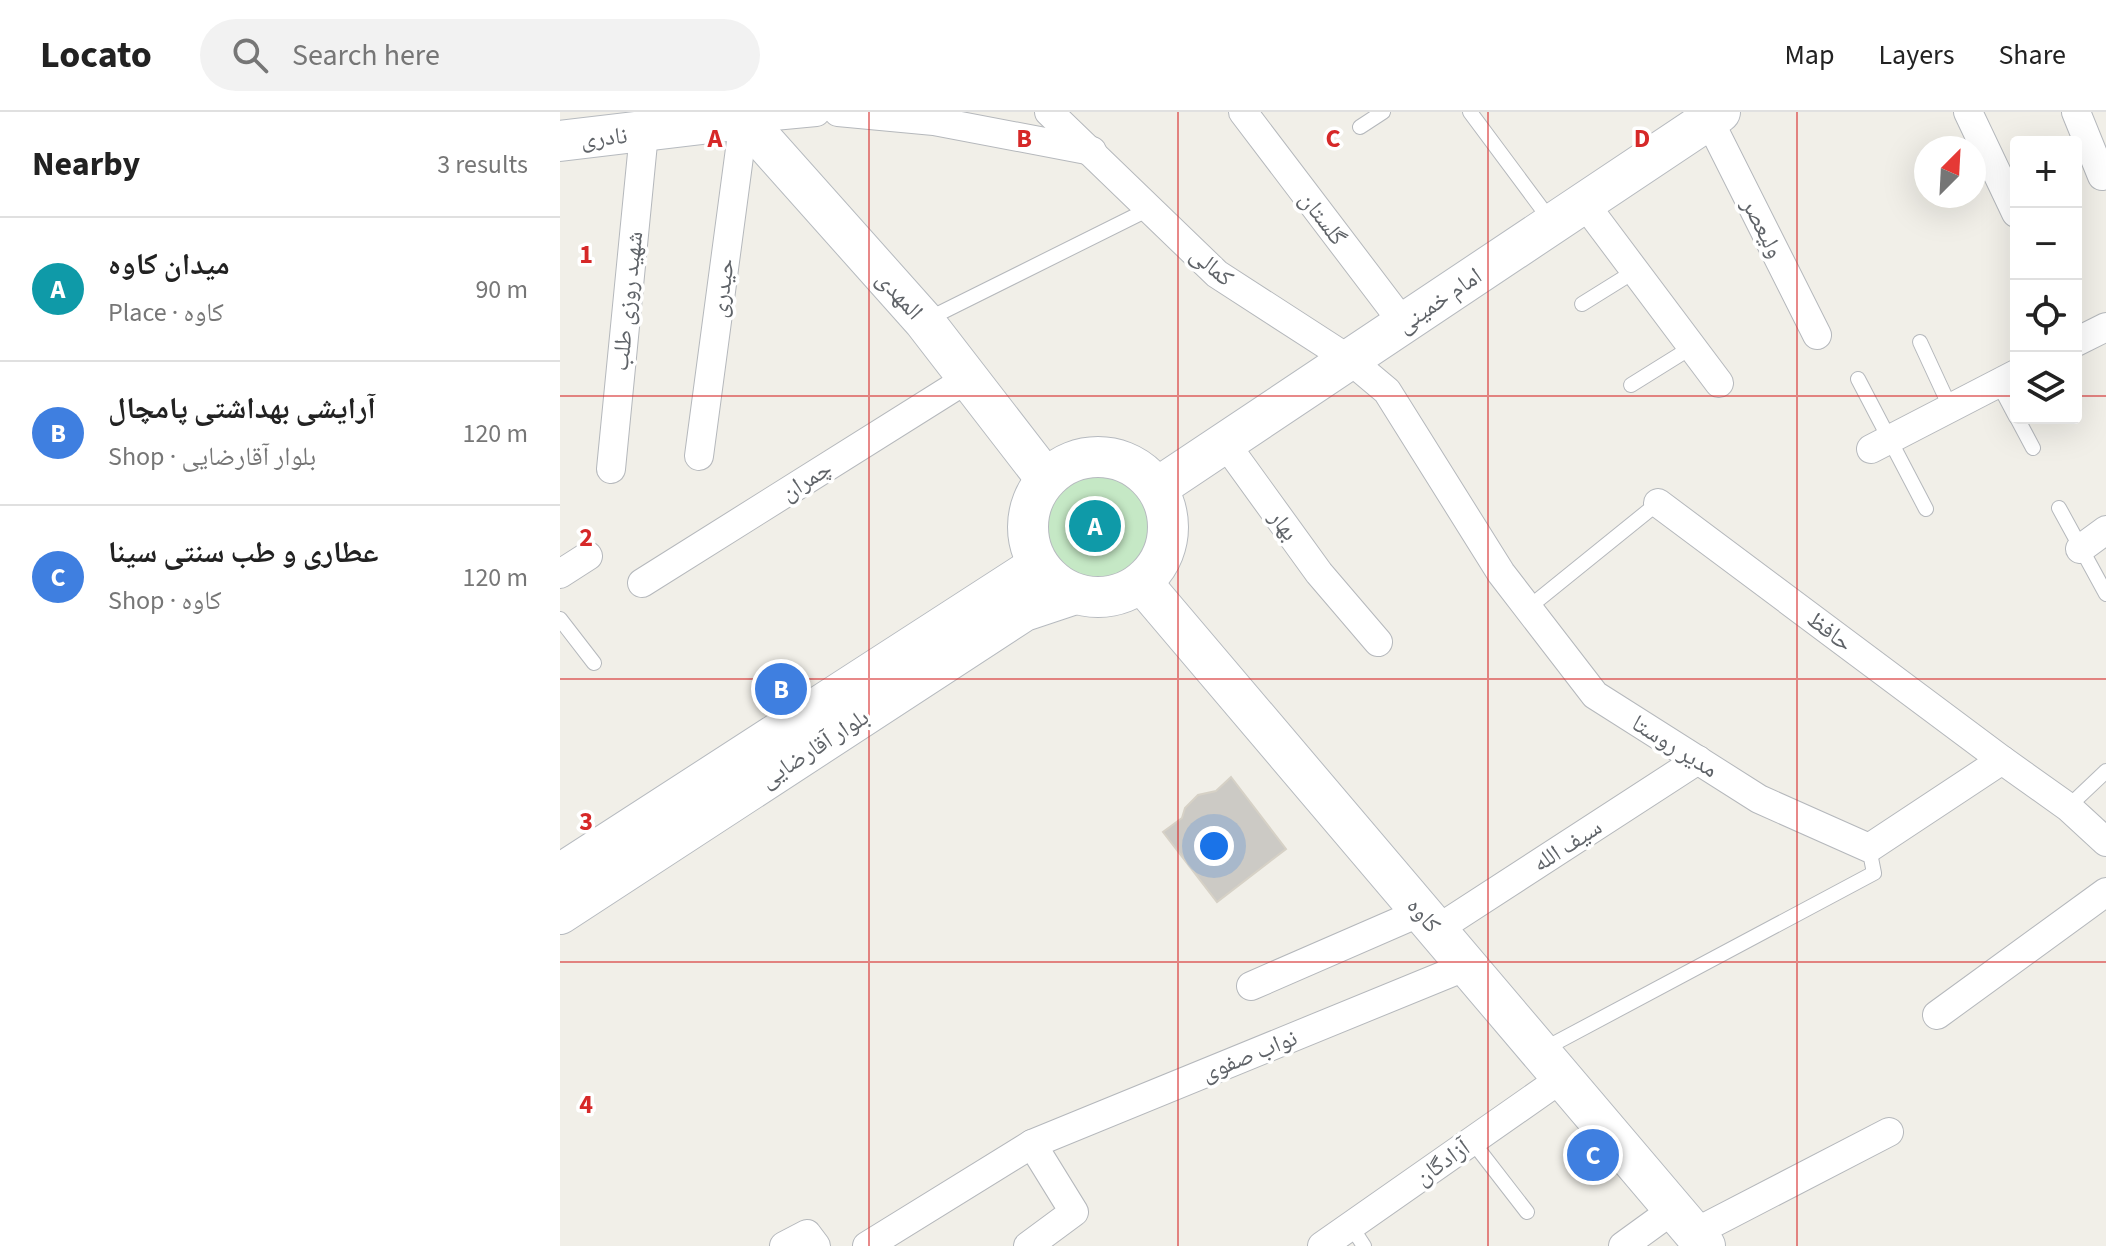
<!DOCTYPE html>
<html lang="en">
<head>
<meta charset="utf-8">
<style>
	body { margin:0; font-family:"Source Sans 3","Noto Naskh Arabic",sans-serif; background:#f2f2f2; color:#222 }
	.controls { position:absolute; right:24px; top:24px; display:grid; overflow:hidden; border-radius:8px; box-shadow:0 8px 32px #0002 }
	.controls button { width:72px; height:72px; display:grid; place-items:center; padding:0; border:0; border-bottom:2px solid #e0e0e0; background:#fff; color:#222; font:40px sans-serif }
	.compass { position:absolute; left:1354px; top:24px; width:72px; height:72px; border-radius:50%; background:#fff; box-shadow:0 8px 32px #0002; rotate:24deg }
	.you { position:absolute; left:654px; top:734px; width:28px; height:28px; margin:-20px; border:6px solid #fff; border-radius:50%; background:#1a73e8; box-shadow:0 0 0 12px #1a73e833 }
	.badge { display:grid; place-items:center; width:52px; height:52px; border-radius:50%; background:#2563eb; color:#fff; font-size:26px; font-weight:700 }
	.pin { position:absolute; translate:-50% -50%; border:4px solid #fff; box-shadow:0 2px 8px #0006 }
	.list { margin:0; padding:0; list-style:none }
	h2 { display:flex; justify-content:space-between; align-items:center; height:104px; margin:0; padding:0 32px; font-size:34px }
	h2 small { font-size:26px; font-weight:400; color:#767676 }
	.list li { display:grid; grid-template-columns:52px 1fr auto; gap:24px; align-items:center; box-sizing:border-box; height:144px; padding:0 32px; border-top:2px solid #e0e0e0 }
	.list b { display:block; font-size:30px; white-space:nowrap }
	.list p { margin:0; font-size:26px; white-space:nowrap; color:#767676 }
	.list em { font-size:26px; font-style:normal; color:#767676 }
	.icon { flex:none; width:44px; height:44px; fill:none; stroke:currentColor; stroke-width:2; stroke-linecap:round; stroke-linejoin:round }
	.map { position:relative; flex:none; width:1546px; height:1134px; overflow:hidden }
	header { display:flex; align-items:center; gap:48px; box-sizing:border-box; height:112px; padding:0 40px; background:#fff; border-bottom:2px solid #e0e0e0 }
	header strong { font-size:38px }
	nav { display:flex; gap:44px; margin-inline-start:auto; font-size:28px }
	.search { width:560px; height:72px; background:#f2f2f2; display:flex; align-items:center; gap:20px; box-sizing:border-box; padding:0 28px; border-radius:44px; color:#767676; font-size:30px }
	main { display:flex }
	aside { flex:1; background:#fff }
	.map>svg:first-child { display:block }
	.green { fill:#c5e8c5 }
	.building { fill:#cccac5; stroke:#d6d1c6; stroke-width:2 }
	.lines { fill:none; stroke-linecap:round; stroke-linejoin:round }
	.lane-casing { stroke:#b5b8bc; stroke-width:16 }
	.street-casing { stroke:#b5b8bc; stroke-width:30 }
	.secondary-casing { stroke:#b6babf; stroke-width:42 }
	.lane { stroke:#fff; stroke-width:14 }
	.street { stroke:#fff; stroke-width:28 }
	.secondary { stroke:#fff; stroke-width:40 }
	.grid { fill:none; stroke:#d62828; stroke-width:2; stroke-opacity:0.55 }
	.labels { text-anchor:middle; stroke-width:7; stroke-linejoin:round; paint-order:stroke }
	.street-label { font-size:24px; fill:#5f6368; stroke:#fff }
	.grid-label { font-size:26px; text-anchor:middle; font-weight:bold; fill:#d62828; stroke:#fff; stroke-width:7; stroke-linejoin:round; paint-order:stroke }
</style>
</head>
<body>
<header>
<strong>Locato</strong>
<div class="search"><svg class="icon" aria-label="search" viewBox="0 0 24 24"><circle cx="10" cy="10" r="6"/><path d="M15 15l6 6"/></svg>Search here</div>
<nav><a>Map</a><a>Layers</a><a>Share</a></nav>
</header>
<main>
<aside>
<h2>Nearby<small>3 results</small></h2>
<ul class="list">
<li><span class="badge" style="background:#0f9aa8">A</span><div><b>میدان کاوه</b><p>Place · کاوه</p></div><em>90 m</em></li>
<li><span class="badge" style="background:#3f7fe0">B</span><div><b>آرایشی بهداشتی پامچال</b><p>Shop · بلوار آقارضایی</p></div><em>120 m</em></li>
<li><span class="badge" style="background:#3f7fe0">C</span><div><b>عطاری و طب سنتی سینا</b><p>Shop · کاوه</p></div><em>120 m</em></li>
</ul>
</aside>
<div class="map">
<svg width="1546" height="1134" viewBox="0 0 1546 1134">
	<rect width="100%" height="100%" fill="#f1efe8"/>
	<circle class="green" cx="536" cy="417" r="71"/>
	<polygon class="building" points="671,665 726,737 657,790 603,720 622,706 625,696 638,683 656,679"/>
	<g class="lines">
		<g class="lane-casing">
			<g id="lane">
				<polyline points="910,0 991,109"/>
				<polyline points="800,15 823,0"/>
				<polyline points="1022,192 1075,159"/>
				<polyline points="368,207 589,97"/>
				<polyline points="1360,230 1391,297"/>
				<polyline points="1298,267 1366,397"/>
				<polyline points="1438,271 1456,305"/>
				<polyline points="1071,273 1132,235"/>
				<polyline points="1457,306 1473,336"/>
				<polyline points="1499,396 1546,482"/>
				<polyline points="968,496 1098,391"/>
				<polyline points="0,507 34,551"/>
				<polyline points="1508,695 1546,659"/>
				<polyline points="984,937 1314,761 1309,736"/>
				<polyline points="912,1029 967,1100"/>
				<polyline points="791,1114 804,1134"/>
			</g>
		</g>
		<g class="street-casing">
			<g id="street">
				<polyline points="278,0 374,9 532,39"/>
				<polyline points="489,0 657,162 790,248 827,279 941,461 1035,583 1199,687 1309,736 1442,648 1508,695 1546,730"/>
				<polyline points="683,0 844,212"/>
				<polyline points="1408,0 1456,101"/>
				<polyline points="1516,0 1542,64"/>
				<polyline points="184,7 256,0"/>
				<polyline points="1149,8 1257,223"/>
				<polyline points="1024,91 1159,271"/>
				<polyline points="1516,230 1546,215"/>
				<polyline points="665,331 759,461 818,530"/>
				<polyline points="1311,337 1456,262"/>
				<polyline points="139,344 184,7 181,0"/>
				<polyline points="51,357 84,21"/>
				<polyline points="1098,391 1442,648"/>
				<polyline points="1520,437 1546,418"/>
				<polyline points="0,462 28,444"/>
				<polyline points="82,471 410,265"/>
				<polyline points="876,818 1138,648"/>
				<polyline points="691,874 861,800"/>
				<polyline points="1377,903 1546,780"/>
				<polyline points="1134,1121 1329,1020"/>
				<polyline points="224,1134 247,1122 256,1134"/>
				<polyline points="307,1134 472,1032 907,854"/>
				<polyline points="468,1134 514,1100 472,1032"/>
				<polyline points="762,1134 1002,966"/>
				<polyline points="1063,1134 1114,1097"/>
			</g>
		</g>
		<g class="secondary-casing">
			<g id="secondary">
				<polyline points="0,29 184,7 364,209 486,367"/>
				<circle cx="538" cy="415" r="70"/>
				<polyline points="597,376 1160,0"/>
				<polyline points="582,471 1145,1134"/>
				<polyline points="0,762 478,453"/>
				<polyline points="0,802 464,499 515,482"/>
			</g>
		</g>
		<use href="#lane" class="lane"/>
		<use href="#street" class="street"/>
		<use href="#secondary" class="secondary"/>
	</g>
	<path class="grid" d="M 309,0 L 309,1134M 618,0 L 618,1134M 928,0 L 928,1134M 1237,0 L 1237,1134M 0,284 L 1456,284M 1516,284 L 1546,284M 0,567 L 1546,567M 0,850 L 1546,850"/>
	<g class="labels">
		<g class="street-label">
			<text transform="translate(44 25) rotate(-5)" y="8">نادری</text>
			<text transform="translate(763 106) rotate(53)" y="8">گلستان</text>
			<text transform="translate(1203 116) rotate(63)" y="8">ولیعصر</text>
			<text transform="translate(652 154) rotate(40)" y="8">کمالی</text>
			<text transform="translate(162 176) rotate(-82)" y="8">حیدری</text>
			<text transform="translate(340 183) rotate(48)" y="8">المهدی</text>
			<text transform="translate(879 188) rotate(-34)" y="8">امام خمینی</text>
			<text transform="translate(67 189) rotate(-84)" y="8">شهید روزی طلب</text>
			<text transform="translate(246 368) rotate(-32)" y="8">چمران</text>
			<text transform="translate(724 413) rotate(54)" y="8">بهار</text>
			<text transform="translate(1270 519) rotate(37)" y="8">حافظ</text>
			<text transform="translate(1115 634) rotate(32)" y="8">مدیر روستا</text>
			<text transform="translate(254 636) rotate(-33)" y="8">بلوار آقارضایی</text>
			<text transform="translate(1007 733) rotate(-33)" y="8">سیف الله</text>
			<text transform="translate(864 803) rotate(50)" y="8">کاوه</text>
			<text transform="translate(689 943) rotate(-22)" y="8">نواب صفوی</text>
			<text transform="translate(882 1050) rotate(-35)" y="8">آزادگان</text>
		</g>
	</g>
	<g class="grid-label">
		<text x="155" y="35">A</text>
		<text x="464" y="35">B</text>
		<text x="773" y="35">C</text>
		<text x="1082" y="35">D</text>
		<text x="26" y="151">1</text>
		<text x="26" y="434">2</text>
		<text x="26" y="718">3</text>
		<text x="26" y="1001">4</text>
	</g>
</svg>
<div class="controls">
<button>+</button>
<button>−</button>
<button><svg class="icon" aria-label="locate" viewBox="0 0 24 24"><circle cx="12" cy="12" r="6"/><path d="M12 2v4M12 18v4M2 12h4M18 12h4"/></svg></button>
<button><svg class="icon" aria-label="layers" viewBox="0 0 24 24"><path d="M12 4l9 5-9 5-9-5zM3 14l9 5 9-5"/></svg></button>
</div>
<svg class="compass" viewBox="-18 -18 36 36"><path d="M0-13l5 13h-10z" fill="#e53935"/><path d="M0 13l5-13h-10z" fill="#767676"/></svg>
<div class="you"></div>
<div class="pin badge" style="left:535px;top:414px;background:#0f9aa8">A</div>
<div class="pin badge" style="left:221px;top:577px;background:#3f7fe0">B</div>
<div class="pin badge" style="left:1033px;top:1043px;background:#3f7fe0">C</div>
</div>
</main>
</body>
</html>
